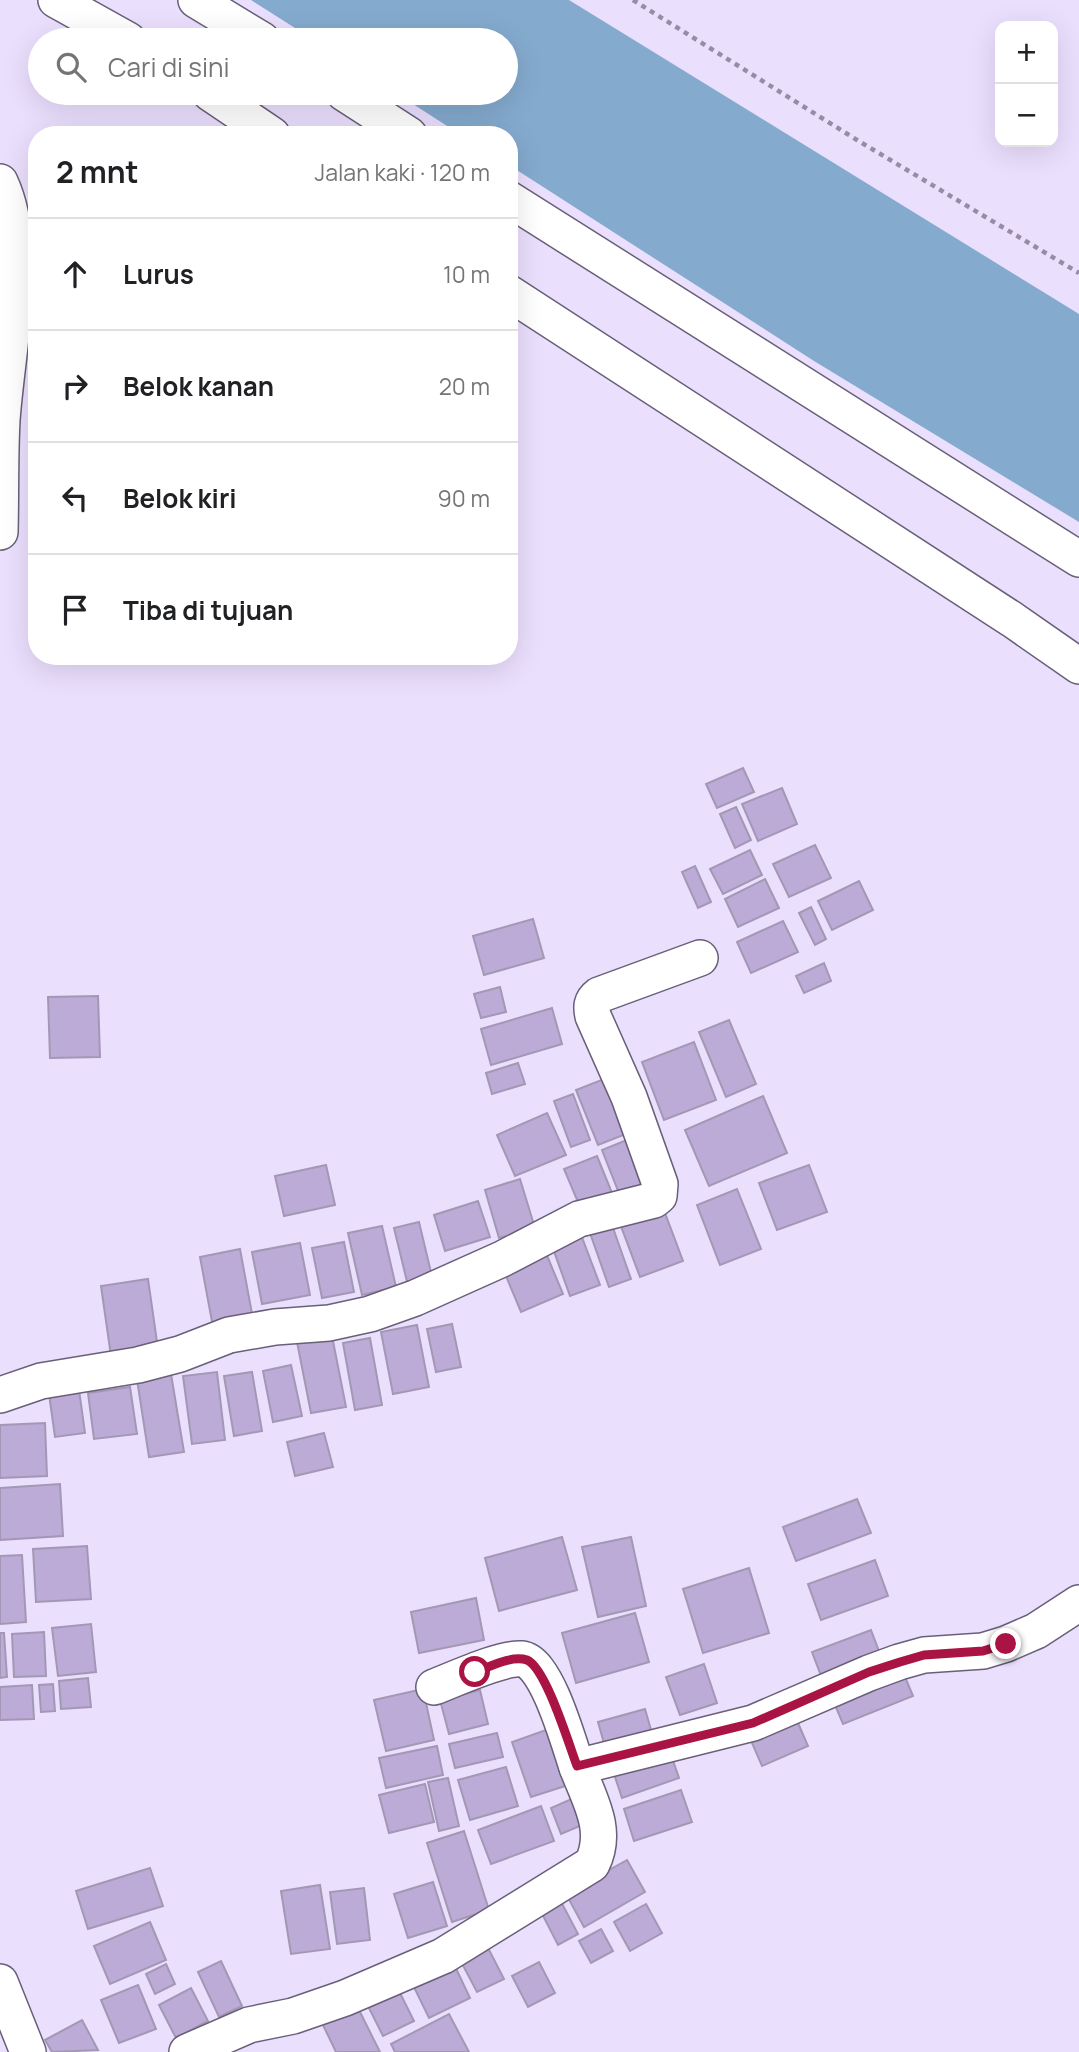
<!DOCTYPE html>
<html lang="id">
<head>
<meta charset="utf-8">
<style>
	body { margin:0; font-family:Manrope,sans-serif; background:#f2f2f2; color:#202124 }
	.controls { position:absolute; right:21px; top:21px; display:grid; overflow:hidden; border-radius:14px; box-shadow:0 7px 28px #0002 }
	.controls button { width:63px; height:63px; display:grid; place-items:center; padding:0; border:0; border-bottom:2px solid #e0e0e0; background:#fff; color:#202124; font:35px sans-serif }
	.stop { position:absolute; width:21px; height:21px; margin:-16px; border:5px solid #a91444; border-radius:50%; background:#fff }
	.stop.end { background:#a91444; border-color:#fff; box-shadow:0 2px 7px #0008 }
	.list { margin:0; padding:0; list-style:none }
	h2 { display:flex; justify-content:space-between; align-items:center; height:91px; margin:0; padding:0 28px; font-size:30px }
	h2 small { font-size:23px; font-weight:400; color:#757577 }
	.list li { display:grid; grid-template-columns:46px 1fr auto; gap:21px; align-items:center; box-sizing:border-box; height:112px; padding:0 28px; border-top:2px solid #e0e0e0 }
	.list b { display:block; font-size:26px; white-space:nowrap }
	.list em { font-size:23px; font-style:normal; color:#757577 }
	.icon { flex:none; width:38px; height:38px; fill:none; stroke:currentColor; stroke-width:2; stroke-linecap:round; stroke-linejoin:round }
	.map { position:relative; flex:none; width:1079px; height:2052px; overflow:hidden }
	.search { position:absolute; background:#fff; box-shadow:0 7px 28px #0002; left:28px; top:28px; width:490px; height:77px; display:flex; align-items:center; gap:18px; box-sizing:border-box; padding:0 24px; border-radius:38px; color:#757577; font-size:26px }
	.panel { position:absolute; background:#fff; box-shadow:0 7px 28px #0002; left:28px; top:126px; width:490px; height:539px; border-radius:28px }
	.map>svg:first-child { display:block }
	.water { fill:#84aace }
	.building { fill:#bcaad7; stroke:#a398b4; stroke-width:2 }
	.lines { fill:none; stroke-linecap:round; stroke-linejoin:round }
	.street-casing { stroke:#695f79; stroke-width:38 }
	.path { stroke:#968da4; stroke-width:4.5; stroke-dasharray:5 5; stroke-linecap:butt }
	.street { stroke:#fff; stroke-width:35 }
	.route { stroke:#a91444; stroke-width:9 }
</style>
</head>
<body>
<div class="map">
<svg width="1079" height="2052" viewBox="0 0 1079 2052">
	<rect width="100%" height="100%" fill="#ebdffe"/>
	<polygon class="water" points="251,0 569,0 1079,314 1079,522 814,361 509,165 509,135 461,135 396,93 506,93 506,40 314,40"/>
	<g class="building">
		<polygon points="743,768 754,792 717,808 706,784"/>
		<polygon points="782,788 797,824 758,841 742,804"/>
		<polygon points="736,807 751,840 735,848 720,814"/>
		<polygon points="815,845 831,878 789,897 773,864"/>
		<polygon points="750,850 762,875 723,894 710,869"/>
		<polygon points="695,866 711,902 698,908 682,872"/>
		<polygon points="765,879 779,908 738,927 725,899"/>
		<polygon points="859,881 873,910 832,930 818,901"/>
		<polygon points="811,907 826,939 815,945 799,913"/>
		<polygon points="533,919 544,958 484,975 473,936"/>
		<polygon points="783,921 798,952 751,973 737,942"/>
		<polygon points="824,963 831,981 804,993 796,976"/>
		<polygon points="500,987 506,1012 481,1018 474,994"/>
		<polygon points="98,996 100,1057 50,1058 48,997"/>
		<polygon points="552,1008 562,1044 491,1065 481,1029"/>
		<polygon points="729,1020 756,1084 726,1097 699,1032"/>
		<polygon points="694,1042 716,1100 664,1120 642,1062"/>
		<polygon points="518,1063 525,1084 492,1094 486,1073"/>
		<polygon points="604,1079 626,1134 598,1145 576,1090"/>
		<polygon points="573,1094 590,1140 571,1147 554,1101"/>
		<polygon points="763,1096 787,1153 709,1186 685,1130"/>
		<polygon points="547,1113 566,1155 515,1176 497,1135"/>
		<polygon points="634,1137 656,1193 624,1206 602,1150"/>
		<polygon points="597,1156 612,1193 580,1207 564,1169"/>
		<polygon points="326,1165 335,1205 284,1216 275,1176"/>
		<polygon points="809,1165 827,1212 777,1230 759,1183"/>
		<polygon points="520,1179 535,1228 499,1238 485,1190"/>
		<polygon points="737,1189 761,1249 720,1265 697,1205"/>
		<polygon points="478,1201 490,1237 445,1251 434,1215"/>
		<polygon points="662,1205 683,1261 640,1277 619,1221"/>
		<polygon points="419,1222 435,1289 410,1294 394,1228"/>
		<polygon points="612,1225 631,1279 609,1287 590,1233"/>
		<polygon points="382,1226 396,1287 362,1295 348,1233"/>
		<polygon points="580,1232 600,1285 570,1296 551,1243"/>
		<polygon points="344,1242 354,1292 322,1298 312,1248"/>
		<polygon points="300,1243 310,1295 262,1304 252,1252"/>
		<polygon points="543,1246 563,1294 521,1312 501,1264"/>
		<polygon points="240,1249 253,1319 213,1327 200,1257"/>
		<polygon points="148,1279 159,1356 112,1363 101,1286"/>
		<polygon points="452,1324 461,1367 436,1372 427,1329"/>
		<polygon points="417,1325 429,1387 393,1394 381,1332"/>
		<polygon points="332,1336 346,1407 311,1413 297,1342"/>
		<polygon points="370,1338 382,1405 355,1410 343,1343"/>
		<polygon points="291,1365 302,1416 273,1422 263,1371"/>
		<polygon points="170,1368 184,1452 149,1457 136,1373"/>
		<polygon points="217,1372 225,1440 192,1444 183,1376"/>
		<polygon points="252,1372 262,1431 234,1436 224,1376"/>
		<polygon points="130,1387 137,1434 94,1439 88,1393"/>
		<polygon points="79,1390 85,1433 55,1437 49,1394"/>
		<polygon points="45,1423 47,1476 0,1478 0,1425"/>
		<polygon points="324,1433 333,1467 295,1476 287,1442"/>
		<polygon points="60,1484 63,1536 0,1540 0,1488"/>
		<polygon points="857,1499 871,1533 796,1561 783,1527"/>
		<polygon points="562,1537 577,1590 499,1611 485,1558"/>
		<polygon points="631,1537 646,1606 598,1617 582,1547"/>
		<polygon points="87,1546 91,1599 36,1602 33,1549"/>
		<polygon points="22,1555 26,1622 0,1624 0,1556"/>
		<polygon points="875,1560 888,1596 821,1620 808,1584"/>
		<polygon points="749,1568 769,1633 703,1653 683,1589"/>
		<polygon points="476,1598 484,1640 419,1653 411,1612"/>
		<polygon points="635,1613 649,1662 576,1683 562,1633"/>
		<polygon points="91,1624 96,1672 58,1676 52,1628"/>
		<polygon points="871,1630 882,1659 823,1681 812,1652"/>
		<polygon points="44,1632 46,1676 14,1677 12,1634"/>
		<polygon points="0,1633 4,1633 7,1677 0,1678"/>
		<polygon points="704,1664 717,1703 680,1715 666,1677"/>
		<polygon points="900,1665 913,1696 843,1724 830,1693"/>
		<polygon points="88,1678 91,1707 61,1709 59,1681"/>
		<polygon points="53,1684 55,1711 41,1712 39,1685"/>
		<polygon points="32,1685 34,1719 0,1720 0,1687"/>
		<polygon points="423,1689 434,1740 386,1751 374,1700"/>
		<polygon points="480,1690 488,1724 449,1734 440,1700"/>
		<polygon points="645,1709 654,1740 607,1754 598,1722"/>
		<polygon points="795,1716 808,1746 762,1766 749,1736"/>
		<polygon points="546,1730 565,1786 531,1797 512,1742"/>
		<polygon points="497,1733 503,1757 455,1768 449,1744"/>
		<polygon points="437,1746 443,1775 386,1788 379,1758"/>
		<polygon points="668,1746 679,1778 622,1798 611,1765"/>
		<polygon points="506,1767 518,1806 470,1820 458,1780"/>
		<polygon points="448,1778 459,1826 439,1831 428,1782"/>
		<polygon points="425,1784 434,1822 389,1833 379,1795"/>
		<polygon points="681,1790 692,1822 634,1841 624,1809"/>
		<polygon points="576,1797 587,1823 561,1834 551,1808"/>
		<polygon points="541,1806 554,1841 491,1864 478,1830"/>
		<polygon points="464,1831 489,1910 452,1922 427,1843"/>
		<polygon points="627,1860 645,1892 584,1927 566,1894"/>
		<polygon points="150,1868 163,1906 88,1929 76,1891"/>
		<polygon points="433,1882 447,1926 408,1938 394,1894"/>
		<polygon points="320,1885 330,1949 291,1954 281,1891"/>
		<polygon points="364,1888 370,1940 337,1944 330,1892"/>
		<polygon points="557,1894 578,1934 558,1945 537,1904"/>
		<polygon points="646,1904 662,1933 630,1951 614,1922"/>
		<polygon points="150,1922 166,1960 110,1984 94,1946"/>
		<polygon points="601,1929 613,1951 591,1963 579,1941"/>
		<polygon points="485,1942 504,1979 477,1992 458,1956"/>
		<polygon points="452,1960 470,1998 429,2018 411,1981"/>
		<polygon points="221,1961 242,2006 219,2017 198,1972"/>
		<polygon points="539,1962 555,1993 528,2007 512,1976"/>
		<polygon points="166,1964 175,1984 155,1994 146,1974"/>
		<polygon points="138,1985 156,2029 119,2043 101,2000"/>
		<polygon points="191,1988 208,2021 176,2038 159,2005"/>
		<polygon points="398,1989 414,2021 383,2036 367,2004"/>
		<polygon points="357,2006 380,2052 336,2052 322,2023"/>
		<polygon points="449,2014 469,2052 395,2052 391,2044"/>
		<polygon points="82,2020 98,2050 52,2052 45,2040"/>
	</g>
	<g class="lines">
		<g class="street-casing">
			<g id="street">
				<polyline points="56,0 128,40"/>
				<polyline points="196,0 262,40"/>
				<polyline points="210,93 272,135"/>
				<polyline points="344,93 409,135"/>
				<path d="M 0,182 C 31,248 7,348 2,420 C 0,457 1,495 0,532"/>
				<polyline points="509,199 1079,559"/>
				<polyline points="509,293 1013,620 1079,666"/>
				<path d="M 0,1395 L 41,1381 L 138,1365 L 180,1354 L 229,1335 L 275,1327 L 329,1323 L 370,1314 L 415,1298 L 502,1259 L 579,1219 L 654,1200 L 659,1196 L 660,1184 L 629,1097 L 593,1016 C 591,1007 591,1001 599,995 L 700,958"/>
				<path d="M 434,1687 C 455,1679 502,1657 522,1659 C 547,1662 569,1744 577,1767"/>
				<polyline points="0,1982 28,2052"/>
				<path d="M 187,2052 L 249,2025 L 293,2016 L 345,1998 L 443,1956 L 592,1864 C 609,1830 589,1799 577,1767 L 753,1723 L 869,1673 L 899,1662 L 924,1655 L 983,1651 L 1006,1644 L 1036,1631 L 1079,1603"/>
			</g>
		</g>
		<polyline class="path" points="633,0 857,140 1079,273"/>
		<use href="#street" class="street"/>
	</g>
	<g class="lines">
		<path class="route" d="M 475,1672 C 490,1667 511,1655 527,1660 C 546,1668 569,1745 577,1766 L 753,1723 L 869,1672 L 900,1662 L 924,1655 L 983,1651 L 1006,1644"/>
	</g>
</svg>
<div class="controls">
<button>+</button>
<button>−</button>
</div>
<div class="stop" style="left:475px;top:1672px"></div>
<div class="stop end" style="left:1006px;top:1644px"></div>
<div class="search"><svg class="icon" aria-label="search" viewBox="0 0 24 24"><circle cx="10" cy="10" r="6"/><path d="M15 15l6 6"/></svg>Cari di sini</div>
<section class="panel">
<h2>2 mnt<small>Jalan kaki · 120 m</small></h2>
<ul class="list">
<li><svg class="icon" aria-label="ahead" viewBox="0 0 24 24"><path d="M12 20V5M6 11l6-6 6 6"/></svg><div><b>Lurus</b></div><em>10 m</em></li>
<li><svg class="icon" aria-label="right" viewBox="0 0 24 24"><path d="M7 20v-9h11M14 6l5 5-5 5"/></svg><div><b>Belok kanan</b></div><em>20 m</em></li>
<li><svg class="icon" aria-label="left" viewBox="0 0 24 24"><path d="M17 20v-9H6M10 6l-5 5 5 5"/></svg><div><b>Belok kiri</b></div><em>90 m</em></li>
<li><svg class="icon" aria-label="arrive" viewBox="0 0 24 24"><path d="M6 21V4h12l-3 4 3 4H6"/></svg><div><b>Tiba di tujuan</b></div></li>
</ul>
</section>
</div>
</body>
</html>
